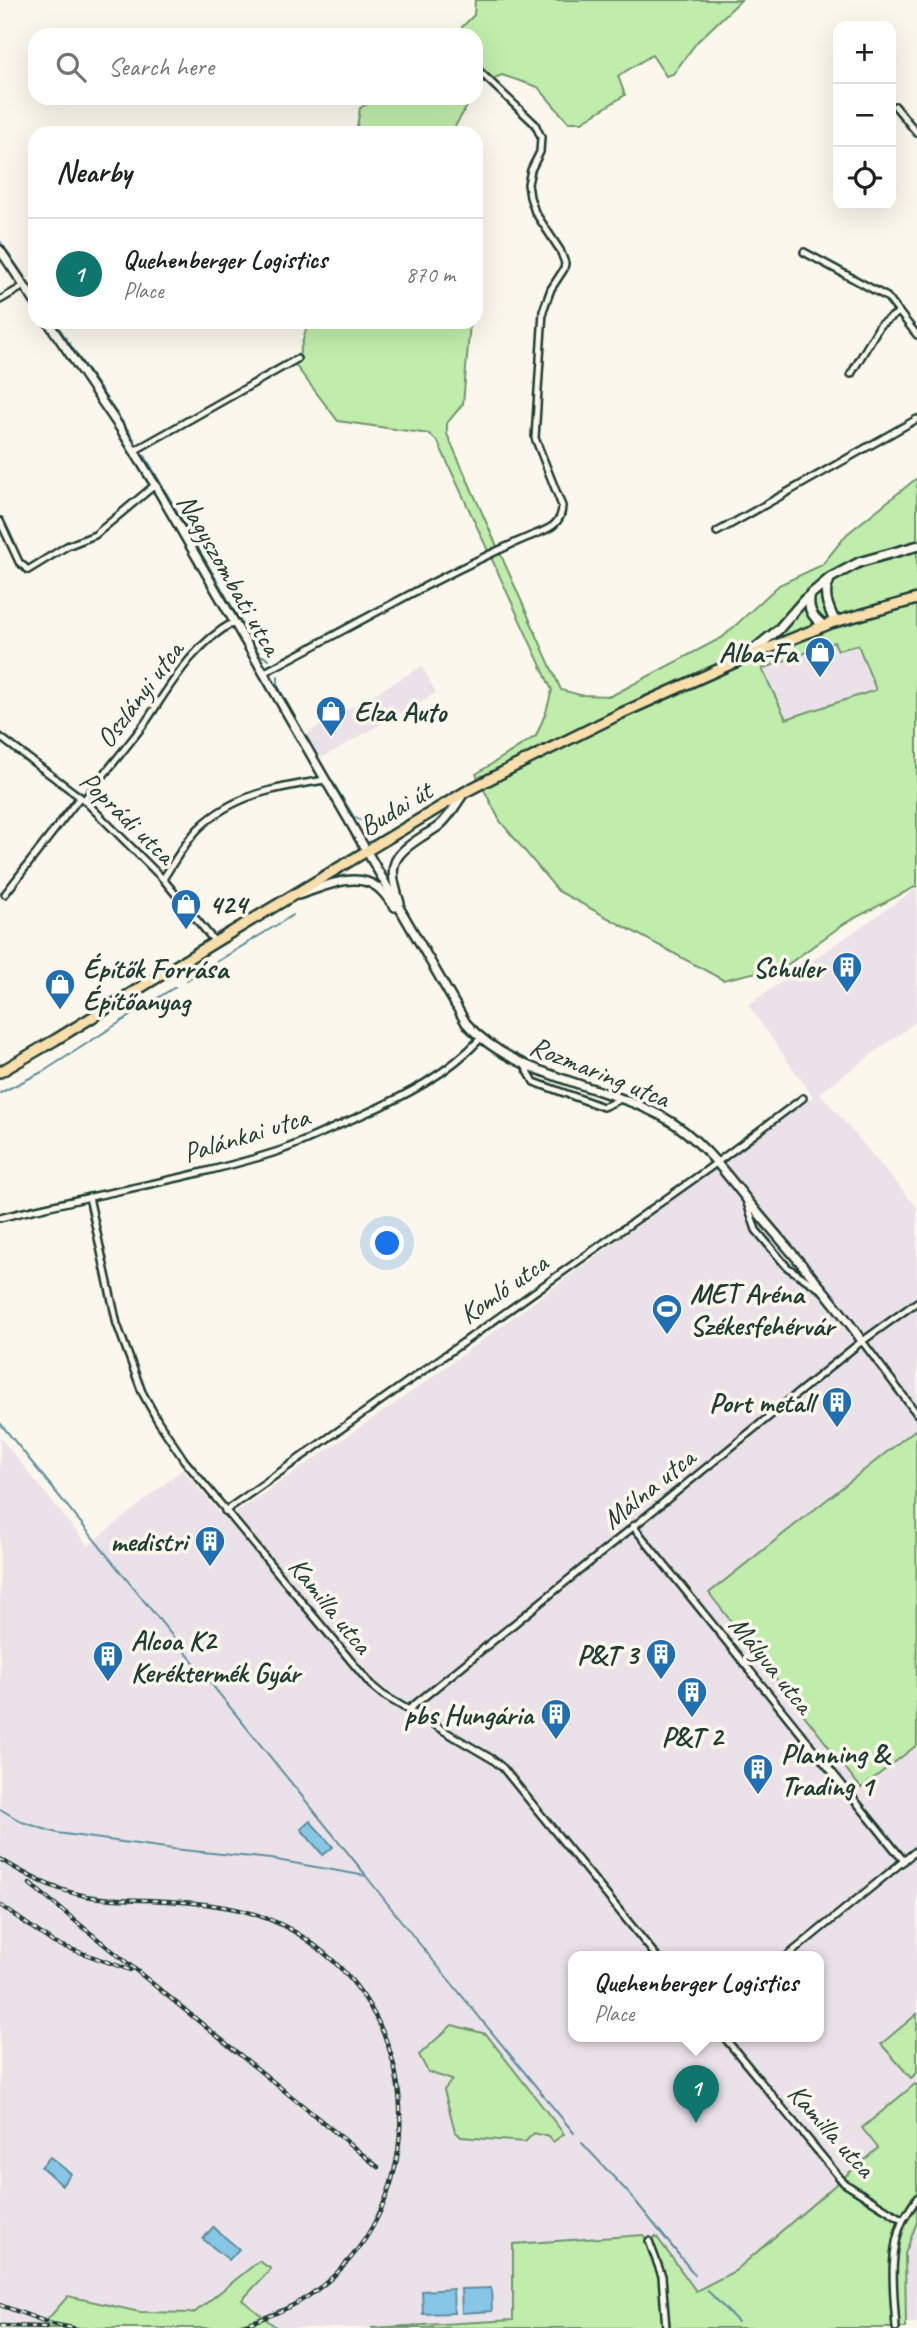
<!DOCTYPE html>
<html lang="en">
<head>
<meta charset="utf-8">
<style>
	body { margin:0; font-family:Caveat,sans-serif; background:#f2f2f2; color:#202124 }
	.controls { position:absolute; right:21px; top:21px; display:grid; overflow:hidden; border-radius:14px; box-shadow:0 7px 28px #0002 }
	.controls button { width:63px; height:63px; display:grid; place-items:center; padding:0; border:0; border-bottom:2px solid #e0e0e0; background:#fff; color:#202124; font:35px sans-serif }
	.you { position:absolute; left:388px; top:1244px; width:24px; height:24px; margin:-18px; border:5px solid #fff; border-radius:50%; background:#1a73e8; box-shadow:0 0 0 10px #1a73e833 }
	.badge { display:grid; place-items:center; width:46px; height:46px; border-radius:50%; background:#0f766e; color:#fff; font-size:23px; font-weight:700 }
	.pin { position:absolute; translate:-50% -58px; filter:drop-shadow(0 2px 4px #0008) }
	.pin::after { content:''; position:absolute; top:37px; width:24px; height:21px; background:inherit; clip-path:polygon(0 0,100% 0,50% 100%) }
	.popup { position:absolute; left:568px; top:1951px; width:256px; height:91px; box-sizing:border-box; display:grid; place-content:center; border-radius:14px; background:#fff; filter:drop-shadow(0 2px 5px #0005); font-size:23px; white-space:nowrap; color:#757577 }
	.popup b { font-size:26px; color:#202124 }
	.popup::after { content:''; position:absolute; left:50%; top:100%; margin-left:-14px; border:14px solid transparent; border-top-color:#fff }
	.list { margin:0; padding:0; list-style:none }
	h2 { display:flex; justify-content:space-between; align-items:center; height:91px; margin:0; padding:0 28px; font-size:30px }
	h2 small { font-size:23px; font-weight:400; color:#757577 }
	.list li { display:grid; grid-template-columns:46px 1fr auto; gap:21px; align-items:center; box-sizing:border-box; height:112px; padding:0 28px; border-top:2px solid #e0e0e0 }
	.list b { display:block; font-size:26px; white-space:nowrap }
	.list p { margin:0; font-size:23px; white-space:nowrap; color:#757577 }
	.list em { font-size:23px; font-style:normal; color:#757577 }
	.icon { flex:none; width:38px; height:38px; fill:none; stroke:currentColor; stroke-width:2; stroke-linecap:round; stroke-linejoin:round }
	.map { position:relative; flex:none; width:917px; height:2328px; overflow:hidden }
	.search { position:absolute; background:#fff; box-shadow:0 7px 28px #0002; left:28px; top:28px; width:455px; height:77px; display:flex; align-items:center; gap:18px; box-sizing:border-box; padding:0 24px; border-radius:21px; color:#757577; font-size:26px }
	.panel { position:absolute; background:#fff; box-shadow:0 7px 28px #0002; left:28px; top:126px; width:455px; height:203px; border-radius:21px }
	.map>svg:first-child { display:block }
	.built { fill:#ebe2e9; fill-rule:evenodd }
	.green { fill:#c0edab; stroke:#709570; stroke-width:2; fill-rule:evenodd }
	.water { fill:#87c6e7; stroke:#5d8f9f; stroke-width:2 }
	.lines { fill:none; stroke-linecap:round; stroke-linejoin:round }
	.stream { stroke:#5d8f9f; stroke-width:2 }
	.minor-casing { stroke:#1f3d34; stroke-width:10 }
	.tertiary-casing { stroke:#1f3d34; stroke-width:12 }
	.secondary-casing { stroke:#1f3d34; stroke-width:13 }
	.primary-casing { stroke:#1f3d34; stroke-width:14 }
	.minor { stroke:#fbf7ec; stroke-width:5 }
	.tertiary { stroke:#fbf7ec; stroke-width:7 }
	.secondary { stroke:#fbf7ec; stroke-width:8 }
	.primary { stroke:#f8deab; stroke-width:9 }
	.rail-casing { stroke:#1f3d34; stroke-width:4.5 }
	.rail { stroke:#fbf7ec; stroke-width:2; stroke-dasharray:5; stroke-linecap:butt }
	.labels { text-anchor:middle; stroke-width:7; stroke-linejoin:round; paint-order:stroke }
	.street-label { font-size:28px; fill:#1f3d34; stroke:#fbf7ec }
	.poi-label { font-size:28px; font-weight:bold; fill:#1f3d34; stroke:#fbf7ec; text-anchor:end }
</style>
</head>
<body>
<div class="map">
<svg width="917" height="2328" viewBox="0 0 917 2328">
	<rect width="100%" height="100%" fill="#fbf7ec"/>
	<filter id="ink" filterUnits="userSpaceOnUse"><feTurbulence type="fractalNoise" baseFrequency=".0143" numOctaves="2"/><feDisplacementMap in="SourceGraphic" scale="14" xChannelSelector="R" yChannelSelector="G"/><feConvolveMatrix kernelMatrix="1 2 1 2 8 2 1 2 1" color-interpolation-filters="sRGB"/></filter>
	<g filter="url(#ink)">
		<g class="built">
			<polygon points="835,642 858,644 876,690 786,719 762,669"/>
			<polygon points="422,666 436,693 318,760 304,735"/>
			<path d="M 917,888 L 917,1021 L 820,1093 L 917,1207 L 917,1430 L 709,1593 L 861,1787 L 917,1745 L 917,2014 L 881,2044 L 911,2078 L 917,2073 L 917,2086 L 915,2084 L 863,2128 L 879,2148 L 735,2271 L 695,2291 L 655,2236 L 513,2320 L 371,2328 L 277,2328 L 242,2300 L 271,2269 L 259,2261 L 194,2313 L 140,2312 L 68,2296 L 40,2328 L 0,2328 L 0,1437 L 88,1546 L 183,1469 L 225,1520 L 414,1390 L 813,1097 L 748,1005 ZM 574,1957 L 818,1957 L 818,2037 L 574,2037 ZM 452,2080 L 563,2135 L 549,2137 L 534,2133 L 445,2090 Z"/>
			<polygon points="917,2222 917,2323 906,2323 905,2254"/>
		</g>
		<g class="green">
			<polygon points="475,0 741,0 697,42 673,74 666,76 652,55 618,76 625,95 582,122 568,122 538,87 502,75 481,83 476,91 476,35 460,35 462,27 474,15"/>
			<polygon points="377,98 472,98 451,133 356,133 360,108"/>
			<path d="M 308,322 L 470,322 L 463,404 L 447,423 L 447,434 L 561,690 L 580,695 L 611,696 L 723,637 L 779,585 L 822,565 L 847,534 L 917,478 L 917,886 L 845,923 L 787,965 L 723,980 L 558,891 L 500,821 L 476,774 L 536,736 L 546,712 L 552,690 L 438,442 L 429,434 L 338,421 L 296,366 ZM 834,642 L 838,650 L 858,645 L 876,690 L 786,719 L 762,669 Z"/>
			<polygon points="916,1429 917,1745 861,1788 709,1593"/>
			<polygon points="917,2014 917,2073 911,2078 881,2044"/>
			<polygon points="452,2025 486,2034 564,2134 553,2142 549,2137 534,2133 525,2142 461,2137 455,2131 444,2090 452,2080 428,2072 419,2055"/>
			<polygon points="915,2084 917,2086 917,2222 905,2254 906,2328 371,2328 513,2320 513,2244 644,2235 647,2243 656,2236 696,2291 735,2271 878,2148 862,2128"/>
			<polygon points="259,2261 271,2269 242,2300 277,2328 40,2328 68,2296 140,2312 194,2313"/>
		</g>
		<g class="water">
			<polygon points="310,1821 333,1847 323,1855 301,1829"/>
			<polygon points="50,2157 71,2174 62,2185 41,2167"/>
			<polygon points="213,2227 239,2249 229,2260 203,2239"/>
			<polygon points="491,2288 492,2311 462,2313 461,2289"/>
			<polygon points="453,2289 454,2313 423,2314 422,2291"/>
		</g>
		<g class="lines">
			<g class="stream">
				<polyline points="0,241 24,276"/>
				<polyline points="28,283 35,293"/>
				<polyline points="55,322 134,439"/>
				<polyline points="145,456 260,655 269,659"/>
				<polyline points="278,676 278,686 304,734"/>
				<polyline points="319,760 354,817 369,824"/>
				<polyline points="401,862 404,856"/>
				<polyline points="187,980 293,915"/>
				<polyline points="0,1093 44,1071 175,987"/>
				<polyline points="0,1423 365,1874"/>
				<polyline points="0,1809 22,1822 57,1833 173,1849 271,1859 366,1876 409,1931 574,2133"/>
				<polyline points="582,2143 633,2198 695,2275"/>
				<polyline points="707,2290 738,2322"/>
			</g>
			<g class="minor-casing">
				<g id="minor">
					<polyline points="895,106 917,133"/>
					<polyline points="804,252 887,297 917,335"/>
					<polyline points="0,300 24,286"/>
					<polyline points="851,374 880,325 899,312"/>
					<polyline points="134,451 297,359"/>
					<polyline points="0,521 19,562 28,570 67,546 95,535 155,485"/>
					<polyline points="717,532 917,419"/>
					<path d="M 263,673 C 350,628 435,577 526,538 C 542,531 562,528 562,506 L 535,438 L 543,311 L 551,289 L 564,269 L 565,263 L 560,250 L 535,212 L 530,197 L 528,184 L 531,170 L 540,152 L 541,137 L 535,124 L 476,68"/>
					<polyline points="0,737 84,800 163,879 215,942"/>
					<path d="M 84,800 C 104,774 125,749 145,723 C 171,685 192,645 234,622"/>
					<path d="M 163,879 C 174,862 184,844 198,829 C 233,794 279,787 325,780"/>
					<polyline points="5,894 80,797"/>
					<polyline points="523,1062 534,1082 603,1107 621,1099"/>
					<polyline points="89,1197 117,1324 142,1392 158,1421 184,1460 371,1685 383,1695 492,1759 503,1768 657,1957"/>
					<polyline points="746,1200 756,1230 787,1267 820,1289"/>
					<path d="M 0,1218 C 92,1194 188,1180 279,1151 C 307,1141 334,1127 362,1115 C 405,1096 448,1074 481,1038"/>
					<polyline points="862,1341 917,1414"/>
					<polyline points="225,1511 708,1169 803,1098"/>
					<polyline points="633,1526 904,1861"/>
					<polyline points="408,1710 857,1345 917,1302"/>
					<polyline points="786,1957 917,1850"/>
					<path d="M 724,2037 L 844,2183 L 903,2220 C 888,2253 894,2293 896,2328"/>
					<polyline points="903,2220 917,2198"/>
					<polyline points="649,2241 662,2276 666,2328"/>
				</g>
			</g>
			<g class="tertiary-casing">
				<g id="tertiary">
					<polyline points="0,250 35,302"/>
					<path d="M 48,322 L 120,428 L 155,485 L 466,1023 C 514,1078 603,1083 665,1118 C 704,1140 730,1180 758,1213 C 793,1255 831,1296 862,1341"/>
					<path d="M 298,895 C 322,888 354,870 377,887 C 384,892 389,901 395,907"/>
					<path d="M 400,903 C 388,866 390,857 423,836 C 429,832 436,829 441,824 C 450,816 457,803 464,793"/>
				</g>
			</g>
			<g class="secondary-casing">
				<g id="secondary">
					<path d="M 829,581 C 822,596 829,608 835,622"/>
					<path d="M 810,595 C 807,610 813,617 824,626"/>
					<polyline points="747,655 778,630 804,600 830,578 860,562 917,546"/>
				</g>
			</g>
			<g class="primary-casing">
				<polyline id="primary" points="0,1072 55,1040 215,942 465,792 511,768 622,713 742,659 831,623 917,599"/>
			</g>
			<use href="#minor" class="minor"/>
			<use href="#tertiary" class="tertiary"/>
			<use href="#secondary" class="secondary"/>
			<use href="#primary" class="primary"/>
			<g class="rail-casing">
				<g id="rail">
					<path d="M 0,1859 C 26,1875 52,1889 82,1895 C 102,1900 124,1899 145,1900 C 213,1903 269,1906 323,1952 C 429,2039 426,2211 314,2292 C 290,2310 261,2320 232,2328"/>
					<polyline points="30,1884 378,2167"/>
					<polyline points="0,1905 54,1943 130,1970"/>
					<polyline points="0,2305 52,2324 73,2328"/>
					<polyline points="0,2326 46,2327"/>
				</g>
			</g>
			<use href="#rail" class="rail"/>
		</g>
	</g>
	<defs>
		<g id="shop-pin" transform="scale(1.575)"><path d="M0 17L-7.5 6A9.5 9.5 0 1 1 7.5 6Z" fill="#1f6fb2" stroke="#fbf7ec"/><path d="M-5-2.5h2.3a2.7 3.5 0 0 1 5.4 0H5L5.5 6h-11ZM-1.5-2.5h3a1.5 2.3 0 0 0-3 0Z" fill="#fff"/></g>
		<g id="building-pin" transform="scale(1.575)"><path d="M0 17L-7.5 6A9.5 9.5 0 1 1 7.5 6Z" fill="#1f6fb2" stroke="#fbf7ec"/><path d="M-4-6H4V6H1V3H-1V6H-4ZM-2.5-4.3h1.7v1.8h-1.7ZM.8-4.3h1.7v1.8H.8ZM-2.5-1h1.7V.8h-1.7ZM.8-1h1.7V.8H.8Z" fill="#fff"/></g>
		<g id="stadium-pin" transform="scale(1.575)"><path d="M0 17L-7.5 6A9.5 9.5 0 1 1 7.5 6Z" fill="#1f6fb2" stroke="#fbf7ec"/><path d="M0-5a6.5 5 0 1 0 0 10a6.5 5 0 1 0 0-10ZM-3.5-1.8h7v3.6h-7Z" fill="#fff"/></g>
	</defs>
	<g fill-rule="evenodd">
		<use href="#shop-pin" x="820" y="652"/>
		<use href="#shop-pin" x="331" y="711"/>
		<use href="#shop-pin" x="186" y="904"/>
		<use href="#building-pin" x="847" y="967"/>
		<use href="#shop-pin" x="60" y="984"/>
		<use href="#stadium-pin" x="667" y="1309"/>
		<use href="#building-pin" x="837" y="1402"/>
		<use href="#building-pin" x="210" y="1541"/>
		<use href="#building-pin" x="661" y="1654"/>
		<use href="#building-pin" x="108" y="1656"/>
		<use href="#building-pin" x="692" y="1692"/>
		<use href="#building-pin" x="556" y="1714"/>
		<use href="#building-pin" x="758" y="1769"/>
	</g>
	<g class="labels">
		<g class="street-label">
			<text transform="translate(230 574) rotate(60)" y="10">Nagyszombati utca</text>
			<text transform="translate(139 694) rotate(-53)" y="10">Oszlányi utca</text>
			<text transform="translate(395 808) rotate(-31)" y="10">Budai út</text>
			<text transform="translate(128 817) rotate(44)" y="10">Poprádi utca</text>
			<text transform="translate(600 1071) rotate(22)" y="10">Rozmaring utca</text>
			<text transform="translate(246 1134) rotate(-17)" y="10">Palánkai utca</text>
			<text transform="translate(503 1288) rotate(-35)" y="10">Komló utca</text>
			<text transform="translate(648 1488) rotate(-39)" y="10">Málna utca</text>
			<text transform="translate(331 1605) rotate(51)" y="10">Kamilla utca</text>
			<text transform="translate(772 1664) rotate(51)" y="10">Mályva utca</text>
			<text transform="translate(832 2130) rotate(48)" y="10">Kamilla utca</text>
		</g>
		<g class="poi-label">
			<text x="797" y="662">Alba-Fa</text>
			<text x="354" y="721" text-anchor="start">Elza Auto</text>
			<text x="209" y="914" text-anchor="start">424</text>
			<text x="824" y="977">Schuler</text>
			<text x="83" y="978" text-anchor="start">Építők Forrása<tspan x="83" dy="32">Építőanyag</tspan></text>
			<text x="690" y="1303" text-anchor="start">MET Aréna<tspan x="690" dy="32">Székesfehérvár</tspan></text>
			<text x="814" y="1412">Port metall</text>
			<text x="187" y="1551">medistri</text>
			<text x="131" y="1650" text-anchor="start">Alcoa K2<tspan x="131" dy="32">Keréktermék Gyár</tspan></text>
			<text x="638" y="1664">P&amp;T 3</text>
			<text x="533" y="1724">pbs Hungária</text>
			<text x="692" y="1746" text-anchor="middle">P&amp;T 2</text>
			<text x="781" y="1763" text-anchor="start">Planning &amp;<tspan x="781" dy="32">Trading 1</tspan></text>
		</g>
	</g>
</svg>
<div class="controls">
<button>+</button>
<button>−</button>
<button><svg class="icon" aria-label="locate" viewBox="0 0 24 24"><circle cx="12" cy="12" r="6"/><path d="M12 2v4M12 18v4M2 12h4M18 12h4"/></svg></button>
</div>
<div class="you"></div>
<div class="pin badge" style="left:696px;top:2123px">1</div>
<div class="popup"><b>Quehenberger Logistics</b>Place</div>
<div class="search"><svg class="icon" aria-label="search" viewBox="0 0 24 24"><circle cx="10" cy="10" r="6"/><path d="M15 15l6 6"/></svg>Search here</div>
<section class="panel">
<h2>Nearby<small></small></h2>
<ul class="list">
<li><span class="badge">1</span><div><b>Quehenberger Logistics</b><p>Place</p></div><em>870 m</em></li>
</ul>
</section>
</div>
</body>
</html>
